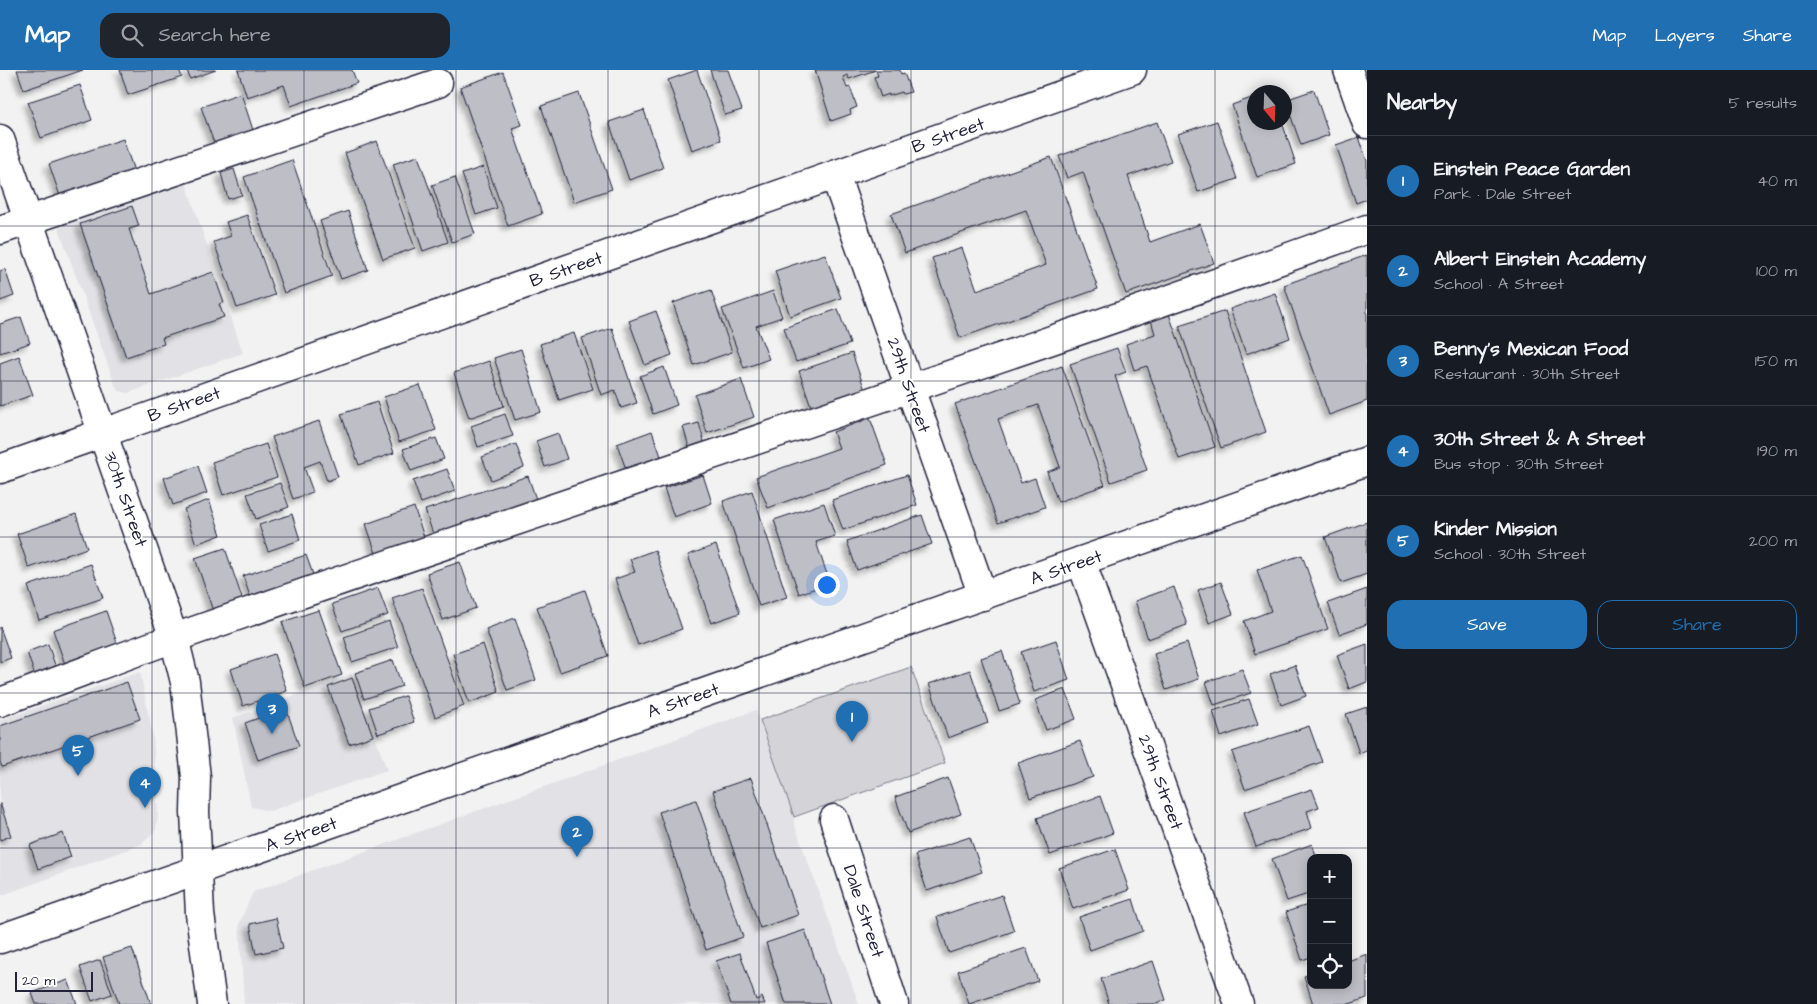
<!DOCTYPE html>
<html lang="en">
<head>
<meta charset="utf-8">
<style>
	body { margin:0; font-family:"Architects Daughter",sans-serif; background:#20242c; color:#f1f3f6 }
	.controls { position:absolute; right:15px; bottom:15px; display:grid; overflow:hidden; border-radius:10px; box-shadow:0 2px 12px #0003 }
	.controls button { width:45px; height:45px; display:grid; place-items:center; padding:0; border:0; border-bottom:1px solid #363941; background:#171b24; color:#f1f3f6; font:25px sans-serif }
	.compass { position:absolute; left:1247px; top:15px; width:45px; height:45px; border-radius:50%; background:#171b24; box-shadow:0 2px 12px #0003; rotate:161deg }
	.scale { position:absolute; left:15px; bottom:12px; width:78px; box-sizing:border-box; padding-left:5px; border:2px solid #22223b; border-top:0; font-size:14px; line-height:18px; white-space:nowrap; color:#22223b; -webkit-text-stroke:4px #fff; paint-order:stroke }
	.you { position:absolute; left:826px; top:514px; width:18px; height:18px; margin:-12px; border:4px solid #fff; border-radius:50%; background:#1a73e8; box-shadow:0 0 0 8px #1a73e833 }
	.badge { display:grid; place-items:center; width:32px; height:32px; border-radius:50%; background:#1f6fb2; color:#fff; font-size:16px; font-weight:700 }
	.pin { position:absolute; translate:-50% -41px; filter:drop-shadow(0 1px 2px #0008) }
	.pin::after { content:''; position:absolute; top:26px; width:18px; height:15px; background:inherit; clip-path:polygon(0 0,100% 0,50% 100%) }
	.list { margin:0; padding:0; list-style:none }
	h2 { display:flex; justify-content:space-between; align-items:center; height:65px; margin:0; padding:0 20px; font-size:21px }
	h2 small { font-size:16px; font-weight:400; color:#9ea1a6 }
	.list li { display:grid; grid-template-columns:32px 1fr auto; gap:15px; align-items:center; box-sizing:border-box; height:90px; padding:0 20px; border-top:1px solid #363941 }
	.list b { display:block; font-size:19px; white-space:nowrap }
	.list p { margin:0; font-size:16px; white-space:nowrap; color:#9ea1a6 }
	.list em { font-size:16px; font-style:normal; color:#9ea1a6 }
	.actions { display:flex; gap:10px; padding:15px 20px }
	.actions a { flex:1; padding:11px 0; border:1px solid #1f6fb2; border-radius:15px; text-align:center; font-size:18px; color:#1f6fb2 }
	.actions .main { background:#1f6fb2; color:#fff }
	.icon { flex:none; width:28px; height:28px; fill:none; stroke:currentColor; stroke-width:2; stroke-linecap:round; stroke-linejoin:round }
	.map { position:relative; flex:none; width:1367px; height:934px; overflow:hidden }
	header { display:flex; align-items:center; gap:30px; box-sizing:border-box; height:70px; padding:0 25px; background:#1f6fb2; color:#fff }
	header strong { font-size:24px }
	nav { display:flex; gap:28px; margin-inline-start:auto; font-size:18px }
	.search { width:350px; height:45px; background:#20242c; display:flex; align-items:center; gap:12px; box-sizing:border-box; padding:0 18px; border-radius:15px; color:#9ea1a6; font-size:19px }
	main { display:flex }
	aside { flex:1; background:#171b24 }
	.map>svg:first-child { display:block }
	.built { fill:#e2e2e6 }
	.green { fill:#d3d3d8; stroke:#7a7a8a }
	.building { fill:#bebec6; stroke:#22223b; filter:url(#shadow) }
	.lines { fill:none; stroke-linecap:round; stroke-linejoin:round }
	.minor-casing { stroke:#22223b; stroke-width:31 }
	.major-casing { stroke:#22223b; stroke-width:31 }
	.minor { stroke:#fff; stroke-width:28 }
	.major { stroke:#fff; stroke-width:28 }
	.grid { fill:none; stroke:#22223b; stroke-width:1; stroke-opacity:0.55 }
	.labels { text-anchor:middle; stroke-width:4; stroke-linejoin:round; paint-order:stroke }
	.street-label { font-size:18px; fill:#22223b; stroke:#fff }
</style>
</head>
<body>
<header>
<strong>Map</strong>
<div class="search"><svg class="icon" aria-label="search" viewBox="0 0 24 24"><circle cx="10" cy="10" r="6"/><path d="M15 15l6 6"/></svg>Search here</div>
<nav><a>Map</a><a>Layers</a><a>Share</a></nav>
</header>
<main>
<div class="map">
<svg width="1367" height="934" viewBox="0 0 1367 934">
	<defs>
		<filter id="shadow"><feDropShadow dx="-4.5" dy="4.5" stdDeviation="2.5" flood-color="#0004"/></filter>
	</defs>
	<rect width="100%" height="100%" fill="#f2f2f3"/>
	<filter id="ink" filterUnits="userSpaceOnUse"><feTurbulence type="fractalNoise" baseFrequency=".02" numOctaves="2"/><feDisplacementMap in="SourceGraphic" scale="10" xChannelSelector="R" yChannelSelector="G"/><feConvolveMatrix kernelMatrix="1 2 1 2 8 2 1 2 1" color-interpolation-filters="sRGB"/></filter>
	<g filter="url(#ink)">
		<g class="built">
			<polygon points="182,101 243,283 128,323 119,321 115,315 53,142"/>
			<polygon points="140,602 153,667 158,744 156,760 142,774 0,826 0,650"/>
			<polygon points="352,604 387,700 270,741 251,737 233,648"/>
			<polygon points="756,640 794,747 794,753 859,934 244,934 239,854 253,822"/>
		</g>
		<polygon class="green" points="911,597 945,693 794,747 760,650"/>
		<g class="building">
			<polygon points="17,0 83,0 24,20"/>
			<polygon points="120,0 179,0 182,7 128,25"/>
			<polygon points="187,0 216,0 190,9"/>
			<polygon points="238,0 352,0 357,13 291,36 284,15 247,27"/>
			<polygon points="697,0 721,70 692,80 668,10"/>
			<polygon points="710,0 728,0 742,40 725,45"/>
			<polygon points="815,0 900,0 901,4 904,3 911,22 903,24 902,22 889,26 889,24 881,27 874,7 878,6 876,0 849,9 847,5 843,7 847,18 850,17 857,37 850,40 851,44 831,51"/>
			<polygon points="503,2 522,55 512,58 542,144 508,156 460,17"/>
			<polygon points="80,15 92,50 41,68 28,32"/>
			<polygon points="1314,20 1329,65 1301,75 1285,30"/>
			<polygon points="241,23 253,60 214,73 201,37"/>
			<polygon points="579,23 612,119 574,132 541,36"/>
			<polygon points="1254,27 1254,52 1282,52 1296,94 1257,107 1232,35"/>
			<polygon points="644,40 663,98 629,110 609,52"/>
			<polygon points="1217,51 1237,109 1198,122 1178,64"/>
			<polygon points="1157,52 1171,91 1128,106 1150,172 1200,154 1214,193 1126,224 1083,102 1067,108 1059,86"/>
			<polygon points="1359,67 1367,91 1367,129 1356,133 1336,75"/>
			<polygon points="123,69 134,101 60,126 49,94"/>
			<polygon points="377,71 415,178 383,189 345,83"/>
			<polygon points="418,86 448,172 423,181 393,94"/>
			<polygon points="1051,87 1098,219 960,268 932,188 962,178 977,220 1046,195 1026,140 905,183 891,144"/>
			<polygon points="292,90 332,206 284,223 244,107"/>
			<polygon points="483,97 497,138 476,145 462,104"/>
			<polygon points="234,99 242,125 228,129 221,103"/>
			<polygon points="455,107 475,164 452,172 432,115"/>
			<polygon points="132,136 139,156 129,159 151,224 213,202 224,233 219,234 224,247 162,268 164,274 126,287 80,154"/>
			<polygon points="348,141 368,200 341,209 320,151"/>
			<polygon points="247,145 275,225 237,238 214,172 231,166 226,152"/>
			<polygon points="825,184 841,228 790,246 775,201"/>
			<polygon points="1367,185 1367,331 1329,345 1284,215"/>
			<polygon points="5,199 14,226 0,231 0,201"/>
			<polygon points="711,220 732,282 694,295 673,233"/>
			<polygon points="773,221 782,247 756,256 769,289 744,298 722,239"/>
			<polygon points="1275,223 1290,268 1246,284 1230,239"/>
			<polygon points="838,239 850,274 796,292 784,258"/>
			<polygon points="656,241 672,285 645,295 629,251"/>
			<polygon points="1225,241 1266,362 1221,378 1179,256"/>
			<polygon points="1169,244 1215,377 1179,389 1147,296 1134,300 1126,274 1155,264 1151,250"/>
			<polygon points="21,247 30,273 0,283 0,254"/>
			<polygon points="612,258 637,333 621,338 615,320 601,325 582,268"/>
			<polygon points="574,263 593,319 559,330 540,274"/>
			<polygon points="1117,278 1126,302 1115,306 1147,400 1111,412 1070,294"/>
			<polygon points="521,279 541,342 515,350 494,288"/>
			<polygon points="852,283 865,320 812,339 799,301"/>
			<polygon points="19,286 33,325 0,336 0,293"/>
			<polygon points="489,291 504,336 469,348 454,303"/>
			<polygon points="1062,296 1105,415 1058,432 1047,402 1060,397 1038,335 998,349 1021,413 1035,408 1045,437 998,453 955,334"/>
			<polygon points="664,297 677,335 653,344 640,306"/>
			<polygon points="741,309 754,347 707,363 695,325"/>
			<polygon points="420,315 436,360 399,372 384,327"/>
			<polygon points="377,332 394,383 359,395 341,344"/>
			<polygon points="505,344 513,366 478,377 471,356"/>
			<polygon points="870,348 887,395 768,438 756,407 839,378 833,362"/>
			<polygon points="319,351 338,407 327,411 320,391 304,397 313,422 293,429 272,367"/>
			<polygon points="699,353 705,375 690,380 683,357"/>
			<polygon points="652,361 662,389 627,402 617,374"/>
			<polygon points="558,363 567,389 545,397 536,371"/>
			<polygon points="436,368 444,389 411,401 403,379"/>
			<polygon points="266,374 277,407 223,425 212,392"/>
			<polygon points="516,374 524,397 491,410 482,387"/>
			<polygon points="198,396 207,423 173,435 164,408"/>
			<polygon points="447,399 455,421 421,433 413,411"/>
			<polygon points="703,405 712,433 674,447 664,418"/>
			<polygon points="907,405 917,435 843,460 832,430"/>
			<polygon points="528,406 539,438 436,473 425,440"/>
			<polygon points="280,413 289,437 256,449 247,424"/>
			<polygon points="752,421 787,527 759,536 723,431"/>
			<polygon points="209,430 221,465 196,474 184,439"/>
			<polygon points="824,433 835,466 816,472 830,513 799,524 774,450"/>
			<polygon points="414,437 426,473 378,489 366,454"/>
			<polygon points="76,444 87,478 29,498 17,464"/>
			<polygon points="292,444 300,470 268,481 259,455"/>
			<polygon points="922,445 932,474 857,500 847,471"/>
			<polygon points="1367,452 1367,504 1341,513 1325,467"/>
			<polygon points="716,475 740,543 711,553 688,485"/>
			<polygon points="225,478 244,534 214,544 195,488"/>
			<polygon points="655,480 682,559 638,575 615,509 635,502 630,489"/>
			<polygon points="306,485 315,510 252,532 243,506"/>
			<polygon points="1302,485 1328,559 1255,584 1244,551 1271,541 1257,500"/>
			<polygon points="460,492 476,538 443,550 427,503"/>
			<polygon points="91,494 103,528 39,550 28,516"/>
			<polygon points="1221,512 1233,544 1209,553 1198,520"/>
			<polygon points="1174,517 1187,555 1148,569 1135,531"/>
			<polygon points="378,518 388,545 342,561 332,534"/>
			<polygon points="422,518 464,636 435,647 392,528"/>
			<polygon points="1367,519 1367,554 1339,564 1328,533"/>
			<polygon points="585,520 608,586 560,602 537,537"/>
			<polygon points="319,540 342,605 305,618 282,552"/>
			<polygon points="106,541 119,579 66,597 53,560"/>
			<polygon points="515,548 536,610 507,620 486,559"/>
			<polygon points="389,551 398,577 352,592 344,567"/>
			<polygon points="0,557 11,588 0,592"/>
			<polygon points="1056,570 1069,610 1034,622 1021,582"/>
			<polygon points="1187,573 1199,609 1166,620 1154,584"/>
			<polygon points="48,574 56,598 35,606 27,582"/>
			<polygon points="483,574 499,622 469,633 453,584"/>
			<polygon points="1367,574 1367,612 1349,619 1337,585"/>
			<polygon points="1002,581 1020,634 999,641 981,588"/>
			<polygon points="274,584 287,621 243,636 231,599"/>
			<polygon points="393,590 402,616 364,629 355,603"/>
			<polygon points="1295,595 1306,626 1281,635 1270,604"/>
			<polygon points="1242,599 1251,623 1214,635 1206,612"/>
			<polygon points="970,600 988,653 948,668 929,614"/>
			<polygon points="352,608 373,666 349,674 328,617"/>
			<polygon points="127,612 140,649 2,697 0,692 0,656"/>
			<polygon points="1065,619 1076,649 1046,660 1035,630"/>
			<polygon points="405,626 414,652 378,664 369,638"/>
			<polygon points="1249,629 1258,654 1221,667 1213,641"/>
			<polygon points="1367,637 1367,680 1359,683 1346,644"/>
			<polygon points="286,638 299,676 258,690 245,653"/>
			<polygon points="1309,656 1322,692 1245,719 1232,682"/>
			<polygon points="1080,671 1093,707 1030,728 1018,693"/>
			<polygon points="751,708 798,845 760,858 713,721"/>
			<polygon points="948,708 961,744 908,763 895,727"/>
			<polygon points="1312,719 1319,737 1307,741 1312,758 1256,777 1244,742"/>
			<polygon points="1100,726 1113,763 1050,785 1037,748"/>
			<polygon points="696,730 743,867 706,880 659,742"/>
			<polygon points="0,733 11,766 0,770"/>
			<polygon points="63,763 71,787 38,799 30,775"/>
			<polygon points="970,767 982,802 927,821 915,785"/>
			<polygon points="1312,774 1317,788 1311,788 1311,823 1287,831 1272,789"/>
			<polygon points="1115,779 1129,820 1073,839 1059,798"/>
			<polygon points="1002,825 1014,861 949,883 937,847"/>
			<polygon points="1133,829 1143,861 1090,880 1079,847"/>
			<polygon points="1311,834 1311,887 1302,890 1286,842"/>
			<polygon points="276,848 283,878 256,884 250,854"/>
			<polygon points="805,860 830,934 786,934 766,873"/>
			<polygon points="132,878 151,934 119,934 103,887"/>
			<polygon points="1026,878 1038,911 969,934 958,901"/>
			<polygon points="740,883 756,930 762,927 765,934 731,934 716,891"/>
			<polygon points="1367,884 1367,928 1349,934 1313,934 1304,906 1311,904 1311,915 1348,915 1348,891"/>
			<polygon points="100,890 112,924 92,931 80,897"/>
			<polygon points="1153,891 1166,930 1156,934 1109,934 1101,909"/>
			<polygon points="68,910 77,934 36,934 32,923"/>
		</g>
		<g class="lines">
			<g class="minor-casing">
				<g id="minor">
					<polyline points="1348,0 1367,54"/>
					<polyline points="835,105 983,526"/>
					<polyline points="0,160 438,13"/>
					<polyline points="0,399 103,363"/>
					<polyline points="1081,491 1239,934"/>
					<path d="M 0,632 C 59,611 118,588 177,567 C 573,428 973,302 1367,159"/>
					<polyline points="834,749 894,934"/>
					<polyline points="0,869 1367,391"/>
				</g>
			</g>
			<g class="major-casing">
				<g id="major">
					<polyline points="0,69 174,568 185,612 196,707 195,742 200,844 212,934"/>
					<polyline points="103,363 1132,0"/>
				</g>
			</g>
			<use href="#minor" class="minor"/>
			<use href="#major" class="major"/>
		</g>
	</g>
	<path class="grid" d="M 152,0 L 152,934M 304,0 L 304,934M 456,0 L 456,934M 608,0 L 608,934M 759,0 L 759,934M 911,0 L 911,934M 1063,0 L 1063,934M 1215,0 L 1215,934M 0,156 L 1367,156M 0,311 L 1367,311M 0,467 L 1367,467M 0,623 L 1367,623M 0,778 L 1367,778"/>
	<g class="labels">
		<g class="street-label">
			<text transform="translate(948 65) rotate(-19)" y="6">B Street</text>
			<text transform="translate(566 199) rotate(-19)" y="6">B Street</text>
			<text transform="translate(909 315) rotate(71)" y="6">29th Street</text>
			<text transform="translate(184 334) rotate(-19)" y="6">B Street</text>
			<text transform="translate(126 429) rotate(71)" y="6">30th Street</text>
			<text transform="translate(1066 497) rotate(-19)" y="6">A Street</text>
			<text transform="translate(683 630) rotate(-19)" y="6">A Street</text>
			<text transform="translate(1161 712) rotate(70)" y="6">29th Street</text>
			<text transform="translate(301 764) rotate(-19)" y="6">A Street</text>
			<text transform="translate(864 841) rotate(72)" y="6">Dale Street</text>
		</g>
	</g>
</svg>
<div class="controls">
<button>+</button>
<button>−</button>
<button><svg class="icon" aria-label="locate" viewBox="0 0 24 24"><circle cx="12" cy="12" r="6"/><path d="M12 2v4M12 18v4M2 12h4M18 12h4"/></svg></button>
</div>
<svg class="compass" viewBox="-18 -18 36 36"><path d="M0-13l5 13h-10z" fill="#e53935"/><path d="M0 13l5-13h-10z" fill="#9ea1a6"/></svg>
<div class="scale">20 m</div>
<div class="you"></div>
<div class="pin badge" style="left:852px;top:672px">1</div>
<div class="pin badge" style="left:577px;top:787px">2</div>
<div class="pin badge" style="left:272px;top:664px">3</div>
<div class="pin badge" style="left:145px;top:738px">4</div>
<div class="pin badge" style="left:78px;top:706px">5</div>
</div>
<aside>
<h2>Nearby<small>5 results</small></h2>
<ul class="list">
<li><span class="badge">1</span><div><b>Einstein Peace Garden</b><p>Park · Dale Street</p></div><em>40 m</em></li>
<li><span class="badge">2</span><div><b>Albert Einstein Academy</b><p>School · A Street</p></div><em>100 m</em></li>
<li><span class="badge">3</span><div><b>Benny's Mexican Food</b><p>Restaurant · 30th Street</p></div><em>150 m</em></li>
<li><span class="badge">4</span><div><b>30th Street &amp; A Street</b><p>Bus stop · 30th Street</p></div><em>190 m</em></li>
<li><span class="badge">5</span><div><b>Kinder Mission</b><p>School · 30th Street</p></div><em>200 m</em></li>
</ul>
<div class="actions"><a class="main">Save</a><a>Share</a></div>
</aside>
</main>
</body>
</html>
